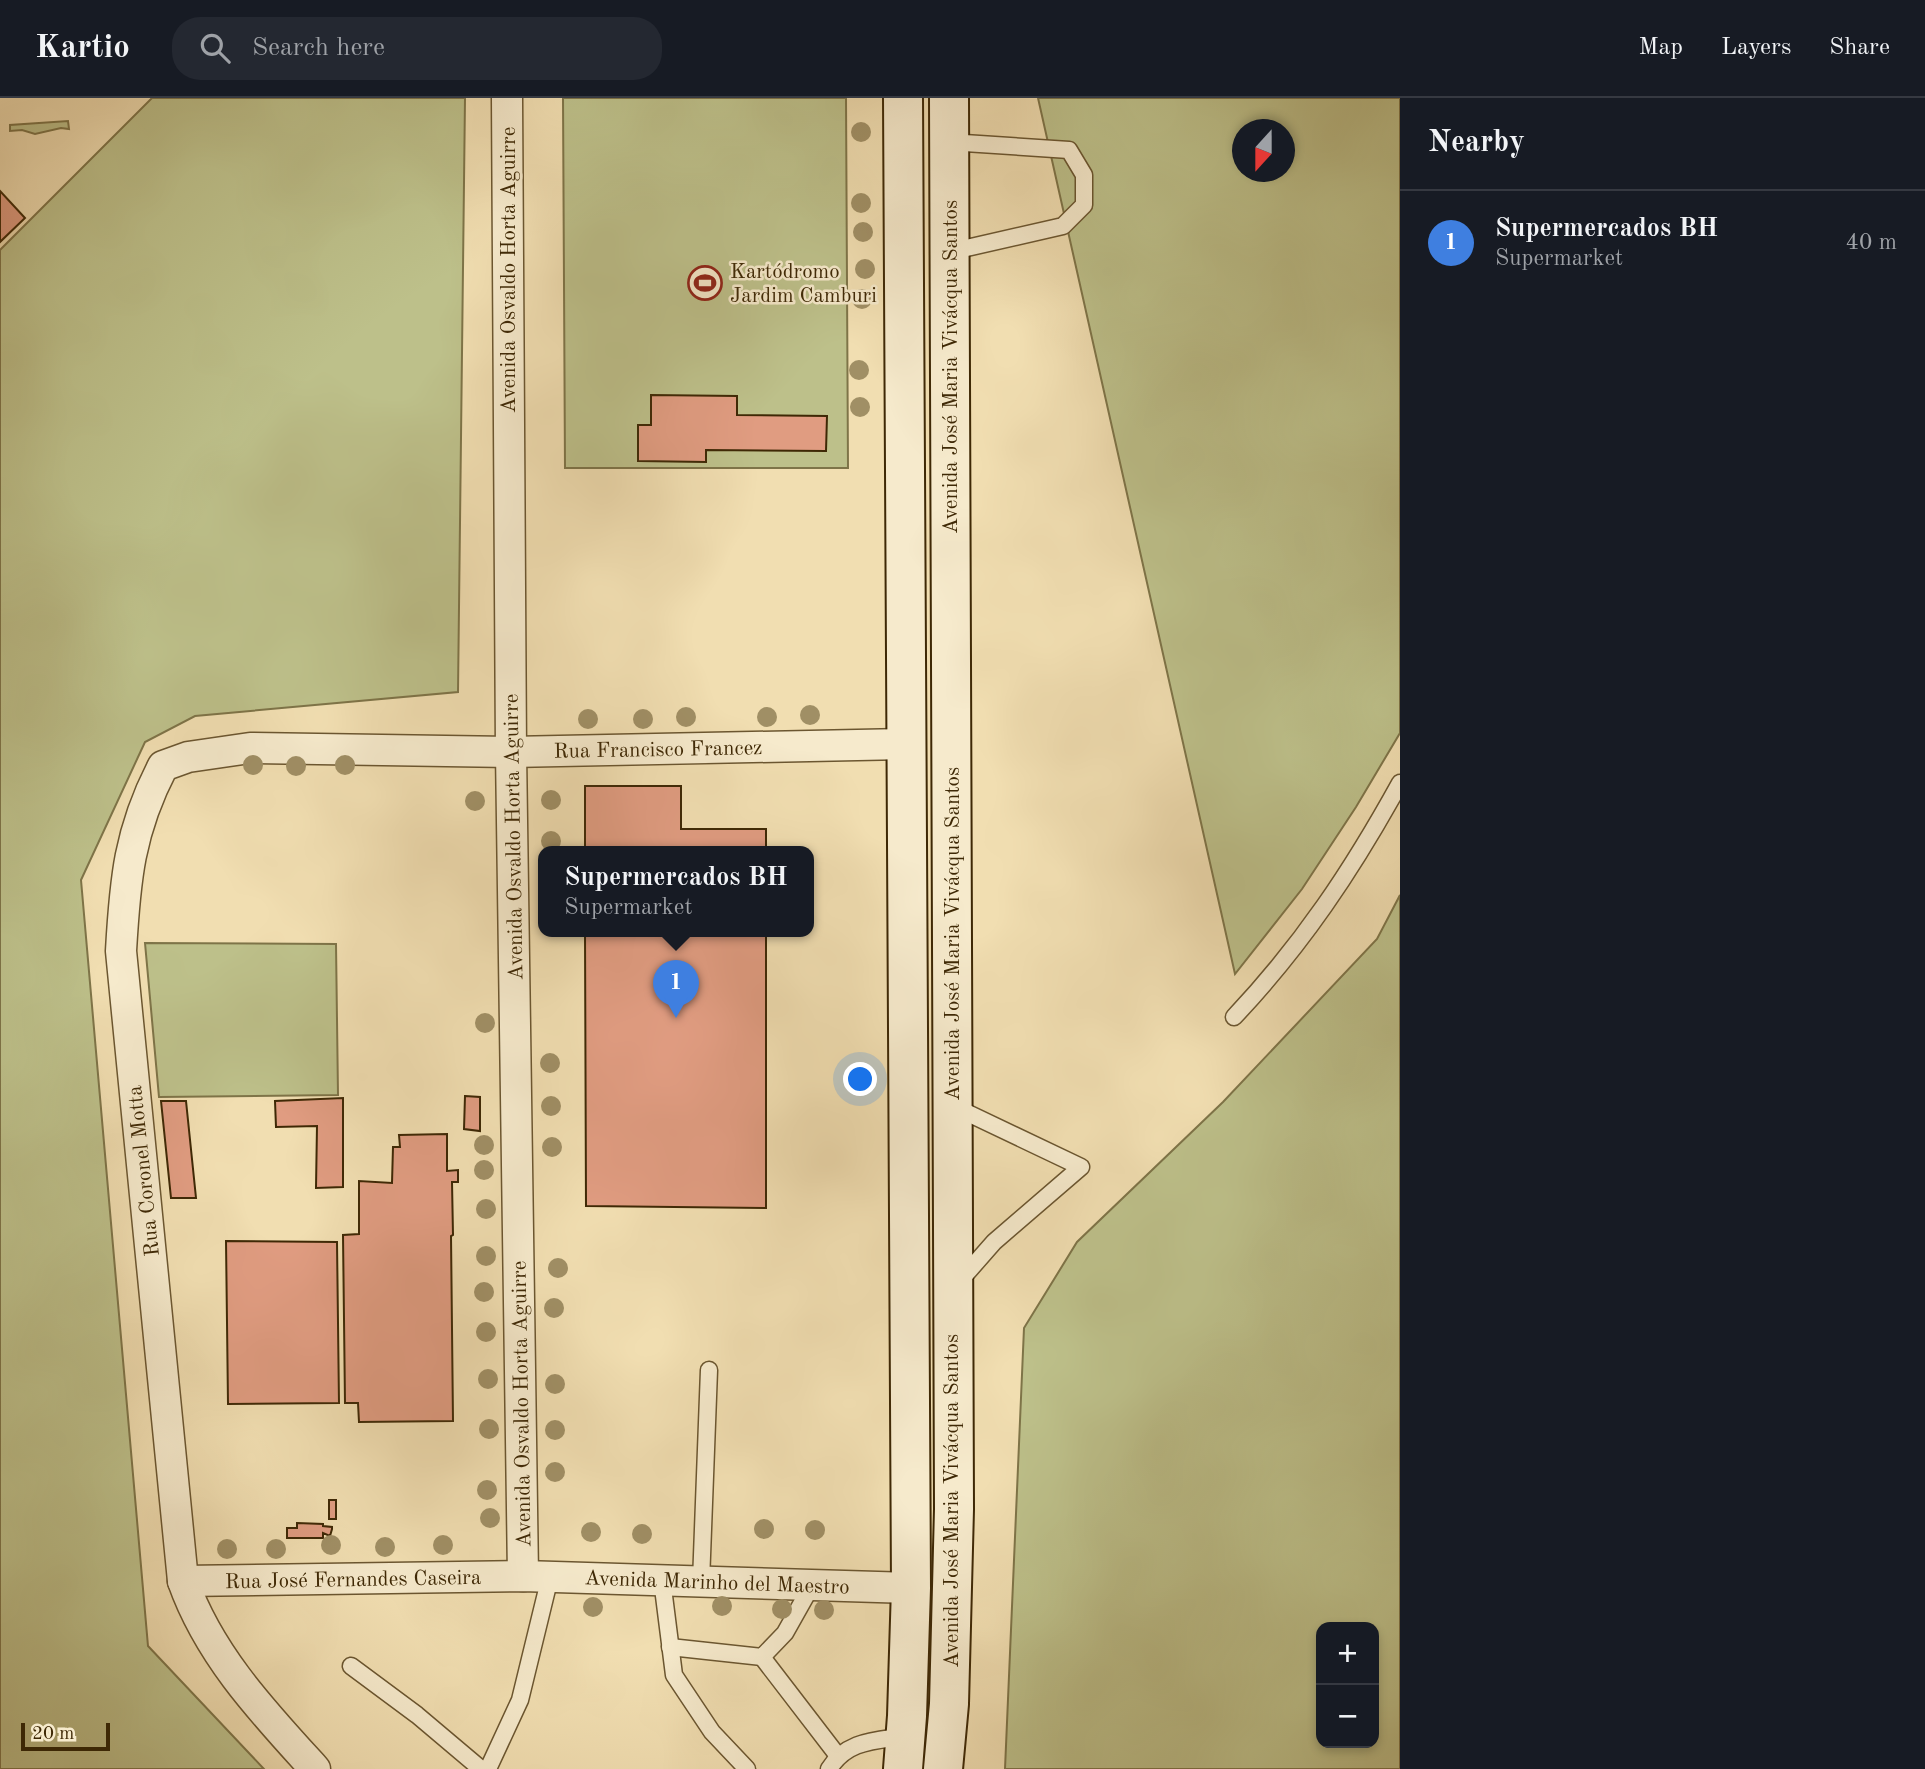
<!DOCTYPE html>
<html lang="en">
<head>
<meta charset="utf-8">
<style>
	body { margin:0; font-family:"Old Standard TT",serif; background:#242831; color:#f1f3f6 }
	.controls { position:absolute; right:21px; bottom:21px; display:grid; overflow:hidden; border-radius:14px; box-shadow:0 4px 10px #0003 }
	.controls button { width:63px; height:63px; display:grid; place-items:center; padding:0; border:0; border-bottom:2px solid #363941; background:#171b24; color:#f1f3f6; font:35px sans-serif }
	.compass { position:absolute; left:1232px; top:21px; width:63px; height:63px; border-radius:50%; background:#171b24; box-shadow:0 4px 10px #0003; rotate:201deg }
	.scale { position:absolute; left:21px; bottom:18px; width:89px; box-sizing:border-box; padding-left:7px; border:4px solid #3e2805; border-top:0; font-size:19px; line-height:24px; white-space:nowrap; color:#3e2805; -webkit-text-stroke:5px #f6eacc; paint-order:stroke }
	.you { position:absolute; left:861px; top:982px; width:24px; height:24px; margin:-18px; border:5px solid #fff; border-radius:50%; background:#1a73e8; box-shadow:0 0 0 10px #1a73e833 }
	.badge { display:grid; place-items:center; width:46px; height:46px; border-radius:50%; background:#2563eb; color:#fff; font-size:23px; font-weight:700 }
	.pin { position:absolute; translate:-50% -58px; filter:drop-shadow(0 2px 4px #0008) }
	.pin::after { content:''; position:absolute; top:37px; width:24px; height:21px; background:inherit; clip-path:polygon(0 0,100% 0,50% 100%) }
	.popup { position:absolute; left:538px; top:748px; width:276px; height:91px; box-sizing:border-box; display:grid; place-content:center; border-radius:14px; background:#171b24; filter:drop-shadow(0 2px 5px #0005); font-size:23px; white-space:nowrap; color:#9ea1a6 }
	.popup b { font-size:26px; color:#f1f3f6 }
	.popup::after { content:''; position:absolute; left:50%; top:100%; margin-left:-14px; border:14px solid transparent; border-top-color:#171b24 }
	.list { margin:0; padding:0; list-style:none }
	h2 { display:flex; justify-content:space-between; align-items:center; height:91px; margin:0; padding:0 28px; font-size:30px }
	h2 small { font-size:23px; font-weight:400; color:#9ea1a6 }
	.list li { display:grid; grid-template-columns:46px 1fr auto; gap:21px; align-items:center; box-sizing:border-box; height:105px; padding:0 28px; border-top:2px solid #363941 }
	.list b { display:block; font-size:26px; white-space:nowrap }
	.list p { margin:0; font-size:23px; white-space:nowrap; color:#9ea1a6 }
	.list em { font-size:23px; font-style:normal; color:#9ea1a6 }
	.icon { flex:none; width:38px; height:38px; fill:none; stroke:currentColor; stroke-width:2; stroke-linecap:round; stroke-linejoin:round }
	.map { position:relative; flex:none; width:1400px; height:1671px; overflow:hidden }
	header { display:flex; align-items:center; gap:42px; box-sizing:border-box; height:98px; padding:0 35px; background:#171b24; border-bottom:2px solid #363941 }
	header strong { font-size:33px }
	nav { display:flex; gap:38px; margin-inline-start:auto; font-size:24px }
	.search { width:490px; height:63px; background:#242831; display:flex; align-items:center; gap:18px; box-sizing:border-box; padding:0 24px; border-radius:28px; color:#9ea1a6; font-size:26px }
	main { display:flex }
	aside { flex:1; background:#171b24 }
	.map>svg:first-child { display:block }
	.green { fill:#bdc08a; stroke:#7e7448; stroke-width:2; fill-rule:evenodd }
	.building { fill:#e09c81; stroke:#3e2805; stroke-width:2 }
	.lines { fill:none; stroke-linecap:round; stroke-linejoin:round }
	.service-casing { stroke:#6b5630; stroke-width:19 }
	.minor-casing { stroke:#6b5630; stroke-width:33 }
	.secondary-casing { stroke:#3e2805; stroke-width:42 }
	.service { stroke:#f6eacc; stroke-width:16 }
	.minor { stroke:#f6eacc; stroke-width:30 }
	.secondary { stroke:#f6eacc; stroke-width:38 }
	.tree { fill:#a08f65 }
	.labels { text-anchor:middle; stroke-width:5; stroke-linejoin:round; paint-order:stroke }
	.street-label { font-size:21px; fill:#3e2805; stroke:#f6eacc }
	.poi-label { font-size:21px; fill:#3e2805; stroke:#f6eacc; text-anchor:start }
</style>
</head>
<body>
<header>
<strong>Kartio</strong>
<div class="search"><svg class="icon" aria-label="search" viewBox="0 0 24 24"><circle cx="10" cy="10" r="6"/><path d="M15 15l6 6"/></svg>Search here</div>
<nav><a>Map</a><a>Layers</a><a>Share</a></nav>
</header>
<main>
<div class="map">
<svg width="1400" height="1671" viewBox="0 0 1400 1671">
	<rect width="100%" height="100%" fill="#f1deb1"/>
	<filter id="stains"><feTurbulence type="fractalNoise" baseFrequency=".00286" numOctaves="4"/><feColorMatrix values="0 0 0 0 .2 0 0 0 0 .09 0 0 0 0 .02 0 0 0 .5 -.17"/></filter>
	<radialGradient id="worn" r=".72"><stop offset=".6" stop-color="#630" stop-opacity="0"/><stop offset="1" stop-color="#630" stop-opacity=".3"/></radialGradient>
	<g class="green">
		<polygon points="152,0 465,0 458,594 195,618 145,644 81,782 148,1548 264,1671 0,1671 0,152"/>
		<polygon points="563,0 846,0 848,370 565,370"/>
		<path d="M 1038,0 L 1400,0 L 1400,635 L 1356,709 L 1302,791 L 1235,876 ZM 1242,32 L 1284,32 L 1284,74 L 1242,74 Z"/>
		<polygon points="68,23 69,31 61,30 35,36 22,32 10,33 10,27"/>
		<path d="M 1400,797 L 1400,1671 L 1005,1671 L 1024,1230 L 1077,1144 L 1223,1004 L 1377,841 ZM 1321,1529 L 1374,1529 L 1374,1645 L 1321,1645 Z"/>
		<polygon points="145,845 336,846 338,997 159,999"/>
	</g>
	<g class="building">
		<polygon points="0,93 25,120 0,144"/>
		<polygon points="651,297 737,298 737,317 827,318 826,353 706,352 706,364 638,363 638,327 651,327"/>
		<polygon points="585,688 681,688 681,731 766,731 766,754 585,754"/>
		<polygon points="585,834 766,834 766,1110 586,1108"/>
		<polygon points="465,998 480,999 480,1033 464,1031"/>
		<polygon points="343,1000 343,1089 316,1090 317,1028 276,1029 275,1003"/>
		<polygon points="161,1003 186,1003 196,1100 171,1100"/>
		<polygon points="447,1036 447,1073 458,1072 458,1084 452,1084 453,1137 451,1138 453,1323 359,1324 358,1305 345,1305 343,1137 359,1136 359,1083 392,1085 393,1049 400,1049 399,1037"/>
		<polygon points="226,1143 337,1144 339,1305 228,1306"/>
		<rect x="329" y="1402" width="7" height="19"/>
		<polygon points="297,1425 323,1426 323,1428 332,1429 332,1431 330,1438 323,1435 323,1440 287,1440 287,1430 297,1430"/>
	</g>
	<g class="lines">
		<g class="service-casing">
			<g id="service">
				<polyline points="949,44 1069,52 1084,77 1084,107 1063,128 949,154"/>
				<path d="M 1234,919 C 1302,847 1352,772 1400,685"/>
				<polyline points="955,1009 1081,1069 994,1144 958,1185"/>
				<polyline points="662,1482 674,1577 712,1634 747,1671"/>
				<polyline points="701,1484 709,1272"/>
				<polyline points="670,1549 762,1559 785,1535 812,1487"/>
				<polyline points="762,1559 838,1658"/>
				<polyline points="351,1568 417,1617 481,1671"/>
				<polyline points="488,1671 520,1602 550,1479"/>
				<path d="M 829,1671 C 847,1642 875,1643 906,1638"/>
			</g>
		</g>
		<g class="minor-casing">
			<g id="minor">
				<polyline points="507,0 511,654 523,1478"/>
				<polyline points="183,1483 523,1478 911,1490"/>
				<path d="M 315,1671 C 263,1614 209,1557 183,1483 L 121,853 C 125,782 129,733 163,668 L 188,659 L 250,650 L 511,654 L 905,646"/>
			</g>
		</g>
		<g class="secondary-casing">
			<g id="secondary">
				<polyline points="903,1671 907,1618 911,1490 903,0"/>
				<polyline points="943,1671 949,1606 954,1411 949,0"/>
			</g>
		</g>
		<use href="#service" class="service"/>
		<use href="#minor" class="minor"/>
		<use href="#secondary" class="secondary"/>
	</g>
	<g class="tree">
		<circle cx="861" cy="34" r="10"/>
		<circle cx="861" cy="105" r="10"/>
		<circle cx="863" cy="134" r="10"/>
		<circle cx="865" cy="171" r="10"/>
		<circle cx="862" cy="201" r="10"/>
		<circle cx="859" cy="272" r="10"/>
		<circle cx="860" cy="309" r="10"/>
		<circle cx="810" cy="617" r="10"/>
		<circle cx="686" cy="619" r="10"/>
		<circle cx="767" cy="619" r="10"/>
		<circle cx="588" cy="621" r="10"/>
		<circle cx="643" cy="621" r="10"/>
		<circle cx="253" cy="667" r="10"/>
		<circle cx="345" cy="667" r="10"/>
		<circle cx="296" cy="668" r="10"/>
		<circle cx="551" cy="702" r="10"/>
		<circle cx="475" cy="703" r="10"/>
		<circle cx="551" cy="743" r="10"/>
		<circle cx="485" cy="925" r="10"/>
		<circle cx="550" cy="965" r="10"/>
		<circle cx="551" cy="1008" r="10"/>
		<circle cx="484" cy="1047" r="10"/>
		<circle cx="552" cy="1049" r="10"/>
		<circle cx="484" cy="1072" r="10"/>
		<circle cx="486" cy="1111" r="10"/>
		<circle cx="486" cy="1158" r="10"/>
		<circle cx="558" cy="1170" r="10"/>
		<circle cx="484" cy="1194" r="10"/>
		<circle cx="554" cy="1210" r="10"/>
		<circle cx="486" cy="1234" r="10"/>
		<circle cx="488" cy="1281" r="10"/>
		<circle cx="555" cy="1286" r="10"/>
		<circle cx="489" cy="1331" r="10"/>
		<circle cx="555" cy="1332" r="10"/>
		<circle cx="555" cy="1374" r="10"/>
		<circle cx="487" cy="1392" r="10"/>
		<circle cx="490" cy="1420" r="10"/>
		<circle cx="764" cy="1431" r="10"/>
		<circle cx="815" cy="1432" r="10"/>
		<circle cx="591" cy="1434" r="10"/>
		<circle cx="642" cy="1436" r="10"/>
		<circle cx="331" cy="1447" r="10"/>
		<circle cx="443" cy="1447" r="10"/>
		<circle cx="385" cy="1449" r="10"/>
		<circle cx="227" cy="1451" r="10"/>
		<circle cx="276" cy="1451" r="10"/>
		<circle cx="722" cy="1508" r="10"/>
		<circle cx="593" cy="1509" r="10"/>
		<circle cx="782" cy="1511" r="10"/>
		<circle cx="824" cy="1512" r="10"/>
	</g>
	<defs>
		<g id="stadium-ring" transform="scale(1.75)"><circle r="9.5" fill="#f6eacc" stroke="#8f2418" stroke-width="1.5"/><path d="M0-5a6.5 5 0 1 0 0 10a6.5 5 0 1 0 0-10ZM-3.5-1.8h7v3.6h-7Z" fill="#8f2418"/></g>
	</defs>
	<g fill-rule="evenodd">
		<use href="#stadium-ring" x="705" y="185"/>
	</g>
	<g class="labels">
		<g class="street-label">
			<text transform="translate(508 172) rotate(-90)" y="7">Avenida Osvaldo Horta Aguirre</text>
			<text transform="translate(950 269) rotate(-90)" y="7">Avenida José Maria Vivácqua Santos</text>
			<text transform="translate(658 651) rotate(-1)" y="7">Rua Francisco Francez</text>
			<text transform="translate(513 739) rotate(-91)" y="7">Avenida Osvaldo Horta Aguirre</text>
			<text transform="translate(952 836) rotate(-90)" y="7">Avenida José Maria Vivácqua Santos</text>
			<text transform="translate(143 1073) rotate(-96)" y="7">Rua Coronel Motta</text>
			<text transform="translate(521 1306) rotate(-91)" y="7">Avenida Osvaldo Horta Aguirre</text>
			<text transform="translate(951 1403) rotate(-90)" y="7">Avenida José Maria Vivácqua Santos</text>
			<text transform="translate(353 1481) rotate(-1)" y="7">Rua José Fernandes Caseira</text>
			<text transform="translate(717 1484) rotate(2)" y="7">Avenida Marinho del Maestro</text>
		</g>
		<g class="poi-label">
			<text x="730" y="180">Kartódromo<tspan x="730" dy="24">Jardim Camburi</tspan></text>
		</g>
	</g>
	<rect width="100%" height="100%" filter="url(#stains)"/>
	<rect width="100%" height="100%" fill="url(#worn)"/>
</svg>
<div class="controls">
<button>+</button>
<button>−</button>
</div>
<svg class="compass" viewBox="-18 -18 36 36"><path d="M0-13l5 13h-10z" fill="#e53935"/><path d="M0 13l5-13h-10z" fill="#9ea1a6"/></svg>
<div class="scale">20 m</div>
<div class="you"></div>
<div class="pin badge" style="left:676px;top:920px;background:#3f7fe0">1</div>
<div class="popup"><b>Supermercados BH</b>Supermarket</div>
</div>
<aside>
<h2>Nearby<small></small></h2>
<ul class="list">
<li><span class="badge" style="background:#3f7fe0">1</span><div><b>Supermercados BH</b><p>Supermarket</p></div><em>40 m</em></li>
</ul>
</aside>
</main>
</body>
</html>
